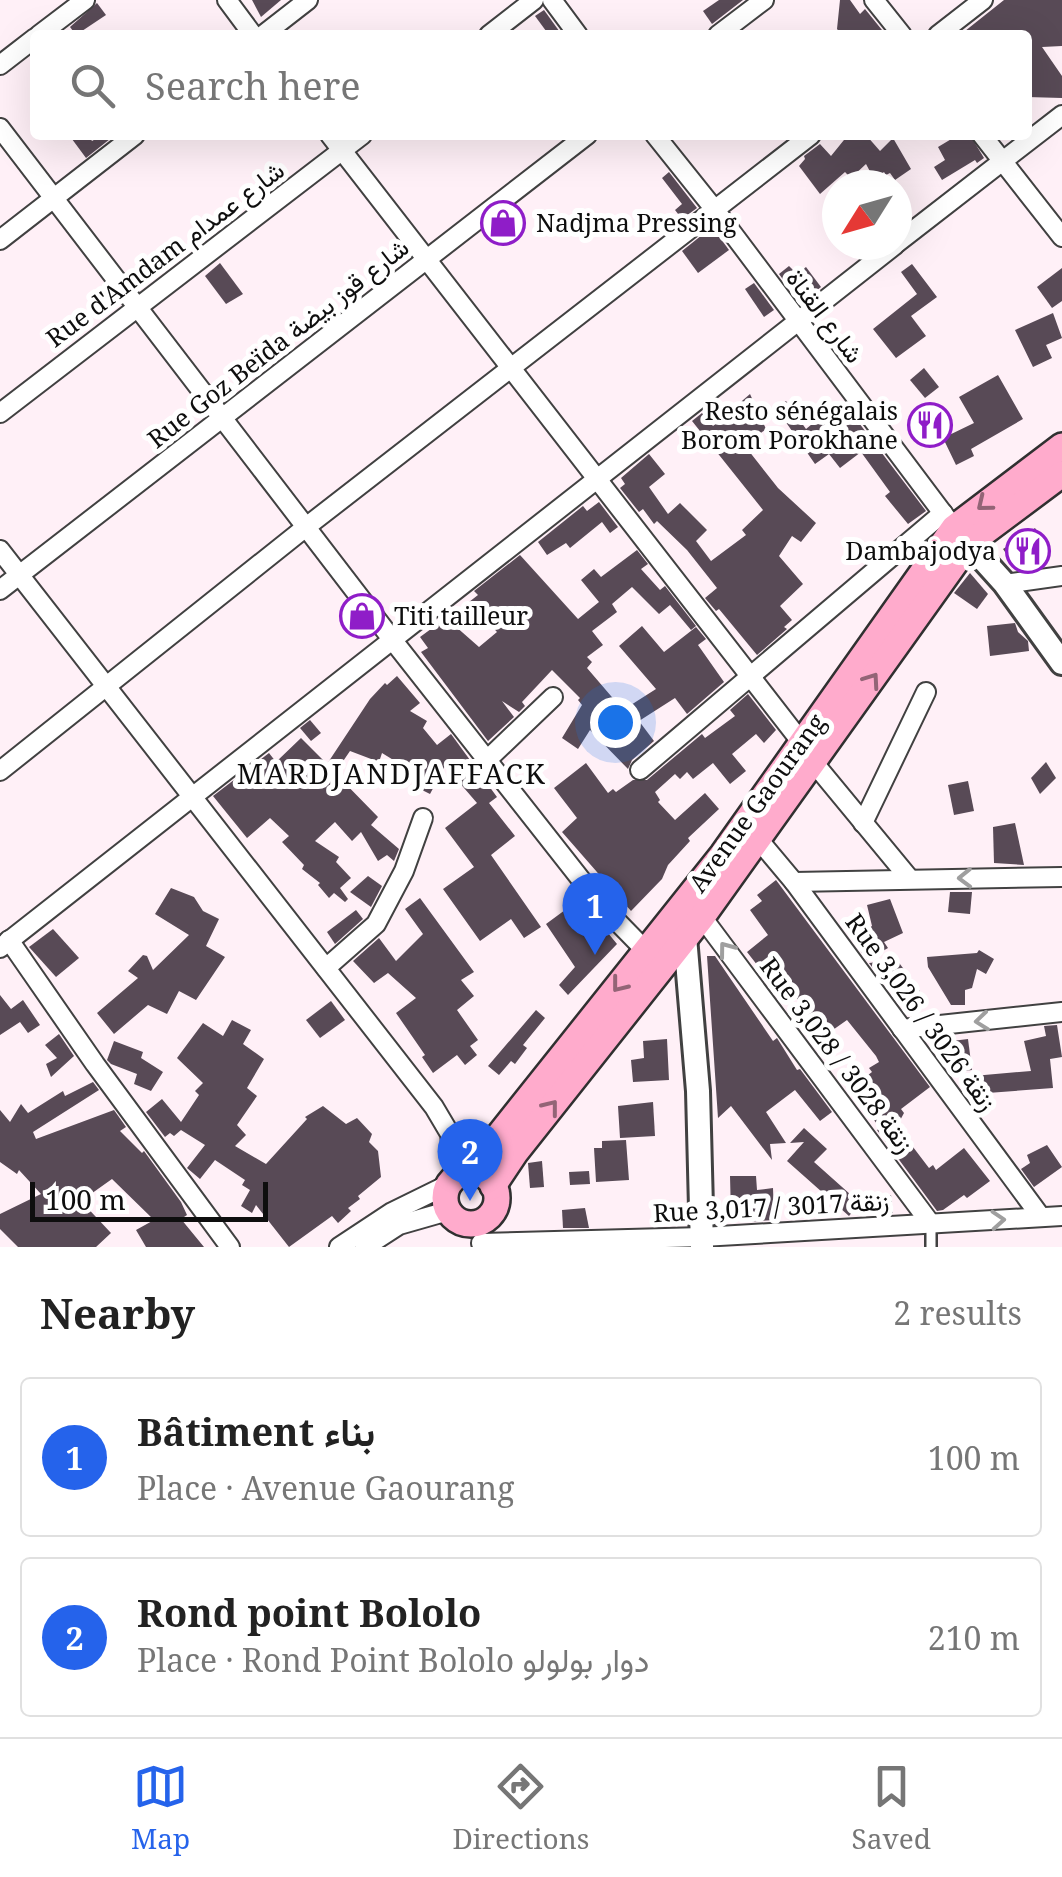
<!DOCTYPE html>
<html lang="en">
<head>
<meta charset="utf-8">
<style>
	body { margin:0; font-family:"Noto Serif",Vazirmatn,serif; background:#f2f2f2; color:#222 }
	.compass { position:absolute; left:822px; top:170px; width:90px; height:90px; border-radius:50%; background:#fff; box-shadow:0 10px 40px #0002; rotate:233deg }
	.scale { position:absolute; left:30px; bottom:25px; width:238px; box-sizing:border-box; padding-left:10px; border:5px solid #0e0e0e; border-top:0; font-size:28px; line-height:35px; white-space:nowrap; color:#0e0e0e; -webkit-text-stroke:8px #fff; paint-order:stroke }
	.you { position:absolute; left:615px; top:722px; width:35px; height:35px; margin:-25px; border:8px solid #fff; border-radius:50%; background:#1a73e8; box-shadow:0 0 0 15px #1a73e833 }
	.badge { display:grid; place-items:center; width:65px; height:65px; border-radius:50%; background:#2563eb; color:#fff; font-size:32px; font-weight:700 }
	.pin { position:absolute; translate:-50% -82px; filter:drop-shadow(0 2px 5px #0008) }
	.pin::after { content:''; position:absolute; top:52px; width:35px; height:30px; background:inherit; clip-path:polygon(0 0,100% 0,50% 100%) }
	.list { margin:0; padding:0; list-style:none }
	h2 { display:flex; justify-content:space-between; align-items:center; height:130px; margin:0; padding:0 40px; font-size:42px }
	h2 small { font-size:32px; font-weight:400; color:#767676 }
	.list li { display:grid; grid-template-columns:65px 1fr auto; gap:30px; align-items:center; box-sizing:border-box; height:160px; margin:0 20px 20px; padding:0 20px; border:2px solid #e0e0e0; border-radius:10px }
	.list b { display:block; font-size:38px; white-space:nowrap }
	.list p { margin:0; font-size:32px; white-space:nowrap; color:#767676 }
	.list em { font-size:32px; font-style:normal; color:#767676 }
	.icon { flex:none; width:55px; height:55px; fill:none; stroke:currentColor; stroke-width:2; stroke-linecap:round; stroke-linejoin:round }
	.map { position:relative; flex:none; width:1062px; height:1247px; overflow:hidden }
	.search { position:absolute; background:#fff; box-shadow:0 10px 40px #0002; left:30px; right:30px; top:30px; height:110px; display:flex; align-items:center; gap:25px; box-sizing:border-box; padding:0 35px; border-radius:10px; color:#767676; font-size:38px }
	.sheet { height:490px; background:#fff }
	nav { display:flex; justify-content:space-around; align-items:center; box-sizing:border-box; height:140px; border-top:2px solid #e0e0e0; background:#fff; font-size:28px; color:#767676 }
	nav a { display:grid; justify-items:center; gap:5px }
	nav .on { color:#2563eb }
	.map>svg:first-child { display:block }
	.building { fill:#584a56 }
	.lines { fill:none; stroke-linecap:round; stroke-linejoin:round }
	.service-casing { stroke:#414141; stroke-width:14 }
	.minor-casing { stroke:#414141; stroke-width:22 }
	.tertiary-casing { stroke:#414141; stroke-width:28 }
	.secondary-casing { stroke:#303030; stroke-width:30 }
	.service { stroke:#fff; stroke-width:9 }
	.minor { stroke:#fff; stroke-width:18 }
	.tertiary { stroke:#fff; stroke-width:22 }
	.secondary { stroke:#ffabcc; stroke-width:25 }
	.oneway { stroke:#936476 }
	.oneway2 { stroke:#9f9f9f }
	.labels { text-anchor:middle; stroke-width:10; stroke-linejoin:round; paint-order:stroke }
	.poi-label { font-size:25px; fill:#0e0e0e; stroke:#fff; text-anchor:start }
	.street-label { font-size:25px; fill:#0e0e0e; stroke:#fff }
	.neighbourhood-label { font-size:28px; letter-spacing:2.5px; fill:#0e0e0e; stroke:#fff }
</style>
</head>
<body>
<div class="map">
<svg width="1062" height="1247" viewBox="0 0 1062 1247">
	<rect width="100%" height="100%" fill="#fff0f7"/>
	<g class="building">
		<polygon points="252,0 281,0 261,17"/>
		<polygon points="719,0 743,0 712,24 703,11"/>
		<polygon points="840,0 850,0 860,14 865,9 886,35 842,35 837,29"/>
		<polygon points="1004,0 1062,0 1062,46 1042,47 1062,76 1062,98 1027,97 1027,35 960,35"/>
		<polygon points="97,3 106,15 76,35 70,27"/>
		<polygon points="544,10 562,35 549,35 535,16"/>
		<polygon points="69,135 88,135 92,141 103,135 115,135 86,158"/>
		<polygon points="848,135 866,135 880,151 893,138 911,169 895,180 890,173 886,175 884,172 874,179 866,164 851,178 845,172 820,194 799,166 805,159 804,156 820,144 831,156"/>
		<polygon points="958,135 970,135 984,158 977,163 975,160 942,180 934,167 945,160 938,147"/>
		<polygon points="669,172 697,208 682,219 675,210 682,204 662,178"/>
		<polygon points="712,227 729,250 698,273 682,251"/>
		<polygon points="220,263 243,294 226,304 205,276"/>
		<polygon points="912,264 937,297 911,316 926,336 896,358 873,329 917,294 901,272"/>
		<polygon points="789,266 797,274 806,267 821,287 806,299 801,291 795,296 779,274"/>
		<polygon points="1062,268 1062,301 1052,308 1037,287"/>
		<polygon points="754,283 774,310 764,317 745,289"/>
		<polygon points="1053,313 1062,338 1046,345 1052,358 1033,367 1015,330"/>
		<polygon points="924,368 939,387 925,398 910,380"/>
		<polygon points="998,375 1023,419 971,449 974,456 956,465 943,438 974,423 959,397"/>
		<polygon points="750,394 766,429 745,446 778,488 816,523 801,542 792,536 779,556 803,584 780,606 792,620 784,627 787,629 757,655 719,609 716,611 705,598 717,588 687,550 657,521 654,524 643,509 639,512 620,488 625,484 621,478 649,454 665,474 649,487 668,514 680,503 707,530 696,541 711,561 746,535 742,530 763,510 692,421 702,413 713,426"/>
		<polygon points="786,401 806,429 823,415 836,433 856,419 926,511 908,524 885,496 890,492 861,452 840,468 829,454 815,464 776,408"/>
		<polygon points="599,502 618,527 610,533 602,522 570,548 566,543 547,555 538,542 583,506 587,511"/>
		<polygon points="1035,528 1048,548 1017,569 1003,549"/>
		<polygon points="637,550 648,564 641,569 660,590 665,586 696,626 691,630 670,605 659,614 632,587 612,604 617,612 592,631 603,645 587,657 592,662 587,668 623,710 656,689 619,646 642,626 664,652 696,627 706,639 698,645 724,682 687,714 675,698 639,721 654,741 632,760 628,769 590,730 578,749 562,738 582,705 578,700 580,698 552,670 522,702 525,706 519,712 502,701 514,717 488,741 421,652 428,648 420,637 446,618 479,647 497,632 469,602 478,595 474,591 520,555 578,619 599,602 581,580 594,569 601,577"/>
		<polygon points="970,573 988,594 977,609 954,593"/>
		<polygon points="1015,623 1018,632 1028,641 1029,651 990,656 987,626"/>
		<polygon points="397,676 420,703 410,711 427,721 423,728 437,745 451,734 497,797 489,803 515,836 491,855 541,927 524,938 511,919 480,941 443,889 474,867 445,828 477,803 445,766 430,794 416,787 421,777 382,753 379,762 350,751 335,773 378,817 371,825 399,849 394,861 387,855 378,861 361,832 352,841 335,822 315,841 339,857 336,862 351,878 340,888 348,899 345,902 334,893 329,898 318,885 320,883 302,869 304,865 282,842 289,836 270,818 247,838 213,796 269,753 276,762 301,738 327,764 370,699 385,683 387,685"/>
		<polygon points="748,694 776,730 764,743 756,734 732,754 746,771 730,784 713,763 693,779 687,772 680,779 675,774 655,792 660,800 658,802 675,820 705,793 719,809 688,838 690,841 668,865 662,879 631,911 562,832 577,818 554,788 586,763 608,793 613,789 616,792 633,780 647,780 702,734 705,738 735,716 730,710"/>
		<polygon points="310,720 321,733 311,741 300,728"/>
		<polygon points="1046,762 1056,778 1040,794 1031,778"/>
		<polygon points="968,781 974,811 954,815 948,785"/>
		<polygon points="1015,823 1024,865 994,863 993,827"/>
		<polygon points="368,876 382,886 371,907 350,892"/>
		<polygon points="776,880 930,1087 901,1109 904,1113 897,1126 929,1168 933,1165 936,1170 964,1148 990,1181 967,1198 964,1195 943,1210 937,1211 877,1130 880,1128 865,1108 870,1105 855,1085 872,1072 869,1068 879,1062 876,1056 847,1020 820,1039 806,1019 810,1016 788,986 779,993 747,952 768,935 750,910 762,901 757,895"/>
		<polygon points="171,888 194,897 203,911 219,919 206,946 225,957 196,1000 179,991 167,1014 148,1005 114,1034 97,1013 138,978 128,971 143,955 147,956 153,970 189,935 155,914"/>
		<polygon points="950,892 972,892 970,914 948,912"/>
		<polygon points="420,898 474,972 461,980 474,996 457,1010 478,1040 470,1046 477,1055 465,1065 457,1055 433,1073 422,1057 425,1055 396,1013 416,998 388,973 374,983 353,961 379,938 396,961 423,934 405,909"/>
		<polygon points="580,899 617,944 568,995 559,985 575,967 546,924"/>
		<polygon points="890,899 903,933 884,942 888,948 867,960 852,939 872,926 867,905"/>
		<polygon points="356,910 363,919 335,944 327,932"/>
		<polygon points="53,929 79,958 56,977 29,947"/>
		<polygon points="979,950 994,959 986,974 977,969 972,988 965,990 965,1005 951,1005 928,967 927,957 977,953"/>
		<polygon points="707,956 715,956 773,1041 777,1038 797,1070 800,1069 832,1112 820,1121 795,1090 766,1112 786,1143 770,1144 772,1160 731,1106 718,1118"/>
		<polygon points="897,960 920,991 901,1004 869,963"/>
		<polygon points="0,995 11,1009 23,1000 40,1025 28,1033 20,1022 0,1035"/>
		<polygon points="331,1001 345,1020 320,1038 306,1020"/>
		<polygon points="536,1010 545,1018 523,1045 527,1048 515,1064 511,1061 499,1075 488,1066"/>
		<polygon points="232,1020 251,1030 243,1044 264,1059 247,1088 257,1096 237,1125 246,1135 235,1146 266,1164 307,1119 305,1117 323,1106 346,1124 357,1118 372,1134 369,1142 378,1151 381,1177 358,1196 360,1199 348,1208 351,1211 338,1223 332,1216 289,1247 256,1205 252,1213 241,1206 250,1190 242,1185 245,1180 215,1160 200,1179 187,1168 205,1145 181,1130 174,1136 170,1133 165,1137 146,1112 162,1099 181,1122 199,1095 195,1091 203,1083 177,1058 203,1023 223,1036"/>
		<polygon points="1057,1025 1062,1057 1050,1059 1053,1088 974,1094 973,1076 1031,1071 1024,1041 1046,1036 1044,1026"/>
		<polygon points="59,1034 74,1056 51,1077 46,1064 57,1058 45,1045"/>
		<polygon points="667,1039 669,1080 633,1082 631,1060 644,1058 643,1041"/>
		<polygon points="968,1039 972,1070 956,1072 952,1041"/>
		<polygon points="114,1041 143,1052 141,1058 163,1072 151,1091 134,1084 137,1074 111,1064 107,1060"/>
		<polygon points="93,1082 99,1090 33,1132 36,1139 114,1110 126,1127 120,1131 142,1153 144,1151 181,1202 187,1215 181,1219 204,1247 146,1247 136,1230 154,1220 112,1179 81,1201 111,1233 96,1247 18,1247 0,1229 0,1214 41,1194 19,1170 17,1174 0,1162 0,1110 10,1122 21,1104 28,1113 63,1091 65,1096"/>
		<polygon points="653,1102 655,1136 620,1138 618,1106"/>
		<polygon points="804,1128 827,1149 814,1162 860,1203 849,1216 787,1161 804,1142 790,1143"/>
		<polygon points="626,1140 629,1180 596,1182 594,1148 602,1148 602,1141"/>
		<polygon points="1047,1145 1062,1167 1034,1187 1021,1169 1030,1163 1027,1155"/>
		<polygon points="542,1161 544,1187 530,1188 528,1163"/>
		<polygon points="589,1171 590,1184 570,1185 569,1172"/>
		<polygon points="730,1176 756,1176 757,1190 773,1188 774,1220 745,1222 745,1215 731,1215"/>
		<polygon points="891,1195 893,1213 868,1215 866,1197"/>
		<polygon points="585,1208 589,1228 563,1228 562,1210"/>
	</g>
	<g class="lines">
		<g class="service-casing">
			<polyline id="service" points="931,1225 931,1247"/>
		</g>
		<g class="minor-casing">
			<g id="minor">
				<polyline points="227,0 253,35"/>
				<polyline points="552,0 578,35"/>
				<polyline points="874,0 902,35"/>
				<polyline points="39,35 85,0"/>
				<polyline points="263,35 308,0"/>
				<polyline points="489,35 534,0"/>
				<polyline points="718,35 764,0"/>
				<polyline points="938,35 983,0"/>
				<polyline points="0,65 35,38"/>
				<polyline points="0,128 391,638 601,905 646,951"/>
				<polyline points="330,135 802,743"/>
				<polyline points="655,135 715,210 954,528"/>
				<polyline points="982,135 1062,237"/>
				<polyline points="0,240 135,135"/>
				<polyline points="897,243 1062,115"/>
				<polyline points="0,413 362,135"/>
				<polyline points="0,550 434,1107 450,1134 455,1178"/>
				<polyline points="1005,584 1062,576"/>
				<polyline points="0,590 587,135"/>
				<polyline points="487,760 553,697"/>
				<polyline points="814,763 909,878"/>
				<polyline points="640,770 943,513"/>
				<polyline points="0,771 306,527 811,135"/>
				<polyline points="863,823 926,692"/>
				<polyline points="758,839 794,882 1041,1217"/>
				<polyline points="794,882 1062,877"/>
				<polyline points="702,917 931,1224"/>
				<polyline points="9,940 95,1064 230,1247"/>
				<polyline points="0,948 895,245"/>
				<polyline points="326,968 376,924 404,871 423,818"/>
				<polyline points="902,1029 1062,1012"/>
				<polyline points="481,1243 702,1237 1062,1216"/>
				<polyline points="339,1247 392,1212 449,1184"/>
				<polyline points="365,1247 399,1225 448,1211"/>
			</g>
		</g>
		<g class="tertiary-casing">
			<g id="tertiary">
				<polyline points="960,534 1005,584 1062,663"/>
				<polyline points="685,937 698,1091 702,1247"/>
			</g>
		</g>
		<g class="secondary-casing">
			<g id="secondary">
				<circle cx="471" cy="1198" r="26"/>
				<polyline points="463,1174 492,1144 723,854 954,528 1062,446"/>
				<polyline points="493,1186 515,1153 702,917 960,556 979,536 1062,474"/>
			</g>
		</g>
		<use href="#service" class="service"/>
		<use href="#minor" class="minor"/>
		<use href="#tertiary" class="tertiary"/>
		<use href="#secondary" class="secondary"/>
	</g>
	<defs><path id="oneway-chevron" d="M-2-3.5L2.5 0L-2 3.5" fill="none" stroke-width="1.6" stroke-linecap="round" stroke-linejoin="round" transform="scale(2.5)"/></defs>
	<g class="oneway">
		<use href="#oneway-chevron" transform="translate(984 504) rotate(141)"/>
		<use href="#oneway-chevron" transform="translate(872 680) rotate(-55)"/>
		<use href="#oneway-chevron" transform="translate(619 985) rotate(128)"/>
		<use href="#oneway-chevron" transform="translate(551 1107) rotate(-52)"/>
	</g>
	<g class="oneway2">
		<use href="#oneway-chevron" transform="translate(965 878) rotate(179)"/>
		<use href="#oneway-chevron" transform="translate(726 949) rotate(-127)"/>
		<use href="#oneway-chevron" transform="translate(982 1021) rotate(174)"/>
		<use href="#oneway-chevron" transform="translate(998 1220) rotate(-4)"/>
	</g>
	<defs>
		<g id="shop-ring" transform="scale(2.25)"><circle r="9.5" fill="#fff" stroke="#8f1dc8" stroke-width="1.5"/><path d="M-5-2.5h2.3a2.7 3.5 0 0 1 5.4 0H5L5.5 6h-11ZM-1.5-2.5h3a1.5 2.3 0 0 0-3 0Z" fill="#8f1dc8"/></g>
		<g id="restaurant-ring" transform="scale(2.25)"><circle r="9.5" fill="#fff" stroke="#8f1dc8" stroke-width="1.5"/><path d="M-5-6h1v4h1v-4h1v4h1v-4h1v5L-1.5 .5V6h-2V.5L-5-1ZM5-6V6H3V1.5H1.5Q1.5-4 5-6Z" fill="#8f1dc8"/></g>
	</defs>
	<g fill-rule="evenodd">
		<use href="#shop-ring" x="503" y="223"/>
		<use href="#restaurant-ring" x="930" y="425"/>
		<use href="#restaurant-ring" x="1028" y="551"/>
		<use href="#shop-ring" x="362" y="616"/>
	</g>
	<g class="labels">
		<g class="poi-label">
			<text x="536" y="232">Nadjma Pressing</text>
			<text x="898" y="420" text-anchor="end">Resto sénégalais<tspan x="898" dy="29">Borom Porokhane</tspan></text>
			<text x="996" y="560" text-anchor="end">Dambajodya</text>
			<text x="394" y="625">Titi tailleur</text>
		</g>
		<g class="street-label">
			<text transform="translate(165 254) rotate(-37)" y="9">Rue d'Amdam شارع عمدام</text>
			<text transform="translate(825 316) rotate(53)" y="9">شارع القناة</text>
			<text transform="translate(278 343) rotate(-38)" y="9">Rue Goz Beïda شارع قوز بيضة</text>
			<text transform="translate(757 803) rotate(-54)" y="9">Avenue Gaourang</text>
			<text transform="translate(921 1012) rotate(54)" y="9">Rue 3,026 / زنقة 3026</text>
			<text transform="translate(837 1055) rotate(53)" y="9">Rue 3,028 / زنقة 3028</text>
			<text transform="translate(771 1207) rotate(-3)" y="9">Rue 3,017 / زنقة 3017</text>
		</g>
		<g class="neighbourhood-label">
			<text x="392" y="784">MARDJANDJAFFACK</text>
		</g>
	</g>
</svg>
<svg class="compass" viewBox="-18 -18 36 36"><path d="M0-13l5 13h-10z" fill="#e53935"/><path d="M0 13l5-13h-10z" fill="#767676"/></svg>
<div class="scale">100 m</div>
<div class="you"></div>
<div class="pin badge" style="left:595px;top:955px">1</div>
<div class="pin badge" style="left:470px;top:1201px">2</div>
<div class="search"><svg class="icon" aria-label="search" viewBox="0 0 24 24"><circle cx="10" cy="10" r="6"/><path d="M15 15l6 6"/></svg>Search here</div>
</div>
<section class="sheet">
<h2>Nearby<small>2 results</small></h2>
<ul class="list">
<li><span class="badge">1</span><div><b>Bâtiment بناء</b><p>Place · Avenue Gaourang</p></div><em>100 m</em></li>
<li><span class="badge">2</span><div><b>Rond point Bololo</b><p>Place · Rond Point Bololo دوار بولولو</p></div><em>210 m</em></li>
</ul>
</section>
<nav>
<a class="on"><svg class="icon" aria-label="map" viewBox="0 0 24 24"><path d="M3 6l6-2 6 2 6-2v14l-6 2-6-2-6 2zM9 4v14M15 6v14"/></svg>Map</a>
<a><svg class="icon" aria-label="directions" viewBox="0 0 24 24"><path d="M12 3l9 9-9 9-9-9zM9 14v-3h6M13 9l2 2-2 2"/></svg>Directions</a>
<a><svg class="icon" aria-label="saved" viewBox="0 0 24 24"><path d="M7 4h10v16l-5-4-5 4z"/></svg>Saved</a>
</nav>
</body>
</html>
